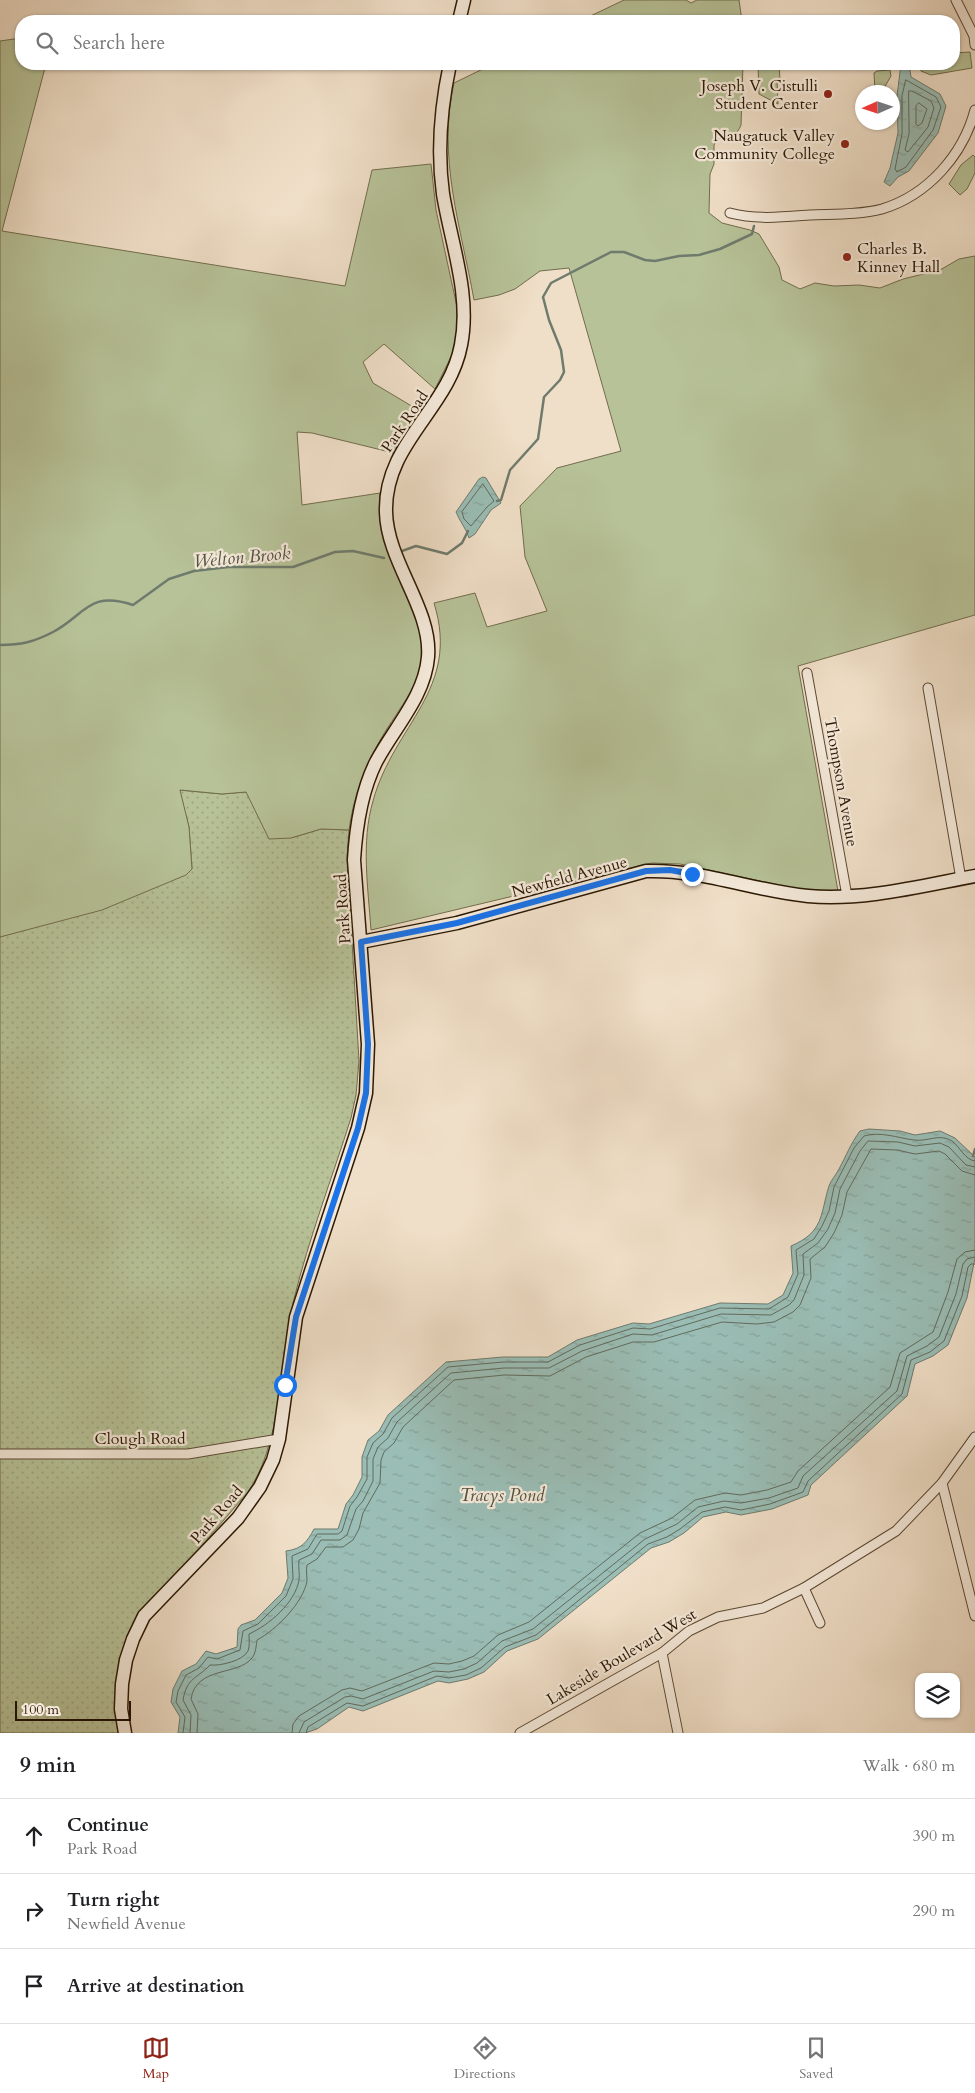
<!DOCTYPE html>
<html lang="en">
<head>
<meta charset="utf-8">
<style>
	body { margin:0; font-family:Cardo,serif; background:#f2f2f2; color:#202124 }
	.controls { position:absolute; right:15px; bottom:15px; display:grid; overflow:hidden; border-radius:10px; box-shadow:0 1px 4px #0004 }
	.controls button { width:45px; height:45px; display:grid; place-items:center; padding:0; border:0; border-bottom:1px solid #e0e0e0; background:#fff; color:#202124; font:25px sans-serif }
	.compass { position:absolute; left:855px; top:85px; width:45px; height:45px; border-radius:50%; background:#fff; box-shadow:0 1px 4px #0004; rotate:267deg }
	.scale { position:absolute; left:15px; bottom:12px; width:116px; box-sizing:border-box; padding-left:5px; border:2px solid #2b1702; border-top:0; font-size:14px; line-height:18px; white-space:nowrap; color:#2b1702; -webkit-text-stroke:4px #f5eadb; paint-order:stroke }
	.stop { position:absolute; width:15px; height:15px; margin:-11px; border:4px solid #1a73e8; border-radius:50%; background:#fff }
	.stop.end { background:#1a73e8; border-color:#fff; box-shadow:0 1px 5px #0008 }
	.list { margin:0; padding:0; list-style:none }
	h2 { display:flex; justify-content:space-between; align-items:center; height:65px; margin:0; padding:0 20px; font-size:21px }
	h2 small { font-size:16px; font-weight:400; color:#757577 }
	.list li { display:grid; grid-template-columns:32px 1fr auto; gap:15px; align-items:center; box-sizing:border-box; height:75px; padding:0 20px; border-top:1px solid #e0e0e0 }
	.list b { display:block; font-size:19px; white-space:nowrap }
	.list p { margin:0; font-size:16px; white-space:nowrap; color:#757577 }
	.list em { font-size:16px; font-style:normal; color:#757577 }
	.icon { flex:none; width:28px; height:28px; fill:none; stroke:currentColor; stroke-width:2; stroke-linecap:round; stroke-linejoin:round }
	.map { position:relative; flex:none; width:975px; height:1733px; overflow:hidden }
	.search { position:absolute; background:#fff; box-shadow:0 1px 4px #0004; left:15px; right:15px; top:15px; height:55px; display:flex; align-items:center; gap:12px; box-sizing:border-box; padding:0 18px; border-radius:20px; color:#757577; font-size:19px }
	.sheet { height:290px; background:#fff }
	nav { display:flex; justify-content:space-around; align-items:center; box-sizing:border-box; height:70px; border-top:1px solid #e0e0e0; background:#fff; font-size:14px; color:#757577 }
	nav a { display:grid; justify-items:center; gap:2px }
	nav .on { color:#8f2418 }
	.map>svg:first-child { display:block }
	.grass { fill:url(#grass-dots); stroke:#716c4d }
	.green { fill:#b7c298; stroke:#716c4d }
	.water { fill:url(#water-ripples); stroke:#6e7b6d }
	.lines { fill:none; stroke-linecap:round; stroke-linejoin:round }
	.shore { stroke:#626a5c; stroke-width:1 }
	.stream { stroke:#6e7b6d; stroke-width:2.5 }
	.street-casing { stroke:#5c4934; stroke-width:11 }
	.secondary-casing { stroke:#2b1702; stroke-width:15 }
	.street { stroke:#f5eadb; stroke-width:9 }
	.secondary { stroke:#f5eadb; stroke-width:12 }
	.route { stroke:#1a73e8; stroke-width:6 }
	.poi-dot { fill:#8f2418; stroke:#f5eadb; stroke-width:2 }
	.labels { text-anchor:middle; stroke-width:4.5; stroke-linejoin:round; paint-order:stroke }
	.poi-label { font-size:16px; fill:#2b1702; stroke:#f5eadb; text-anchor:end }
	.street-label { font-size:16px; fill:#2b1702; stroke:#f5eadb }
	.water-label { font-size:18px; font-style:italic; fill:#525141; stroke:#f5eadb }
</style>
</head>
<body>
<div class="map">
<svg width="975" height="1733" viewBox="0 0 975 1733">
	<defs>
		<pattern id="grass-dots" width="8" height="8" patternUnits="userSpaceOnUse" patternTransform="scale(1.25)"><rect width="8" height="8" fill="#b7c298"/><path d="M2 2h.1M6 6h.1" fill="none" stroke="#9ea681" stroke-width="1.8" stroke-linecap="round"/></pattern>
		<pattern id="water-ripples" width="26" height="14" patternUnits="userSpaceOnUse" patternTransform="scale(1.25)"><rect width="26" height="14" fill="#9abdb5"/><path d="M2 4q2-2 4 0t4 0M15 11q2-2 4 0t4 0" fill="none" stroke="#85a29a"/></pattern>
	</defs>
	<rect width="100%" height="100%" fill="#f0dfc8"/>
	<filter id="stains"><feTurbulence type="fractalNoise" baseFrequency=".004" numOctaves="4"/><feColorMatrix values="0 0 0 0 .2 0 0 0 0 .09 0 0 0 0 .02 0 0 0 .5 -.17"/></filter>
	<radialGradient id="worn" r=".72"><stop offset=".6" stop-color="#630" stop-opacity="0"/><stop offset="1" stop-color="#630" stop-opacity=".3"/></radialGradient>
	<path class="grass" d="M 179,790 L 222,794 L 246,792 L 291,838 L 321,829 L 349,830 L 347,856 L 359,1061 L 356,1095 L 351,1118 C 332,1178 309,1238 294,1299 C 281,1358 282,1445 247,1493 L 139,1619 L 120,1733 L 0,1733 L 0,937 L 192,869 L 189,827 Z"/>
	<g class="green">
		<polygon points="624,0 686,0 691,3 697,0 739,0 742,21 580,21"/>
		<path d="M 21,38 L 21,64 L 46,64 L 2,231 L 345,286 L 372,170 L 431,164 L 436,210 L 457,307 L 457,331 L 452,355 L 435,389 L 384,344 L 363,362 L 373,383 L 420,411 L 394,453 L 312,433 L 297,432 L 302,505 L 380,493 C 375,539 401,567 417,607 C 419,614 420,622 421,630 C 422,636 424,643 424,649 C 423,684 394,714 378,744 C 363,771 353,800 349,830 L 321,829 L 291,838 L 269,839 L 246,792 L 222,794 L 180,790 L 189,827 L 192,869 L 186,875 L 102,910 L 0,937 L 0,41 Z"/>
		<polygon points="970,52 972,68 931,75 921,71 920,64 954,64 954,53"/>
		<path d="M 493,64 L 743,64 L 741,125 C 737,136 729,138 718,138 L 714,145 L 714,164 L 710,174 L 709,213 L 722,223 L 750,230 L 759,234 L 779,267 L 782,280 L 800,289 L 815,283 L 834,286 L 859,285 L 880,288 L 903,279 L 940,270 L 959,259 L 975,256 L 975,615 L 798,666 L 838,891 L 797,889 L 680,864 L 652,863 L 371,930 C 368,887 361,842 373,801 C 394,724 461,690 434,603 L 475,593 L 487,627 L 547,611 L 525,557 L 520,506 L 557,468 L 621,451 L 569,268 L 540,271 L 515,289 L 499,295 L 474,300 C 461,227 437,158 454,83 Z"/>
		<polygon points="758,64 779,64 780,80 777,81 778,104 759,94"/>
		<polygon points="890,70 891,76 884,88 875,91 874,73 877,71"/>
		<polygon points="973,155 975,157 975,173 967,189 960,195 949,184 961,165"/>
	</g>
	<g class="water">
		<polygon points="901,64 909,64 911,77 940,94 946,106 938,133 909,171 898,177 890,186 884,182 890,168 898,133 897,96"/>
		<path d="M 483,477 L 486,478 L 501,503 L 491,510 L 475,534 L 469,538 C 466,528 460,522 456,512 L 479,479 Z"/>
		<path d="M 869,1129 L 900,1131 L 915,1135 L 940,1131 L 955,1138 L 975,1157 L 975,1258 L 967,1298 L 948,1345 L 933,1356 L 915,1364 L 907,1396 L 811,1485 L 808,1495 L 772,1509 L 741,1515 L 726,1512 L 703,1517 L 684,1533 L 669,1542 L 651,1548 L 538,1639 L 507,1651 L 484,1672 L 468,1679 L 449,1683 L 438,1681 L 363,1711 L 349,1707 L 317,1729 L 305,1733 L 178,1733 L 180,1717 L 171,1702 L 173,1689 L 182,1671 L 196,1664 L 206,1651 L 216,1654 L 237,1647 L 238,1629 L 241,1625 L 255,1620 L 282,1593 L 288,1578 L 286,1551 C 302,1549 307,1542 314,1529 L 338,1529 L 346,1504 L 353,1495 L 362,1477 L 362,1457 L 368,1440 L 379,1431 L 388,1415 L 446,1362 L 503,1357 L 548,1357 L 577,1340 L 633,1323 L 649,1324 L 720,1303 L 768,1304 L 783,1295 L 793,1273 L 791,1246 C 824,1232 820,1215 829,1186 C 831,1180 836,1175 839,1169 C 846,1156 851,1143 860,1131 Z"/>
	</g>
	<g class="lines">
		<g class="shore">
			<polygon points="906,80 936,97 941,107 933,130 906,167 897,172 895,169 902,134 902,96"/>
			<polygon points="909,91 912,91 931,101 934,108 928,127 908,152 905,150 909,134"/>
			<polygon points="919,103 927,109 922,123 918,126 916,124 916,106"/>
			<polygon points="483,484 494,501 487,507 471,526 464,519 462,512"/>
			<path d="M 183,1733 L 185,1717 L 176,1702 L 178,1691 L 186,1675 L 199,1668 L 208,1657 L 217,1659 L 240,1650 L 243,1631 L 258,1624 L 286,1596 L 293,1579 L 292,1556 L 308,1549 L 317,1534 L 338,1534 L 342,1531 L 350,1506 L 357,1497 L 367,1479 L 367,1457 L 373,1443 L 383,1434 L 392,1418 L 448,1367 L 503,1362 L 548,1362 L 580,1345 L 633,1328 L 650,1329 L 720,1308 L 769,1309 L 788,1297 L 798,1274 L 796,1250 L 814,1239 L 822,1226 L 829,1211 L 834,1187 L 854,1148 L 864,1136 C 880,1131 898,1138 914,1140 C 928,1142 939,1133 952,1141 C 960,1147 965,1160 975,1161"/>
			<path d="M 190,1733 L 191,1715 L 183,1700 C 187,1677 197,1679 210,1665 C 220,1666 243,1661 248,1651 C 250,1646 249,1639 249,1634 C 269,1625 295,1603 299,1580 C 300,1574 298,1567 299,1560 L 312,1554 L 321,1540 L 340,1540 L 347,1535 L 356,1509 L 363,1501 L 373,1481 L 373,1459 L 378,1447 L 388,1438 L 397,1422 L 451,1373 L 504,1368 L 549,1368 L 582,1351 L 633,1334 L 652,1335 L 721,1314 L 771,1315 L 789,1305 L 794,1300 L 804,1275 L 803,1254 L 818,1243 L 828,1229 L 835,1213 L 840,1189 L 860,1151 L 868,1141 L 898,1142 L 915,1146 L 940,1143 L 949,1147 L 966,1165 L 975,1167"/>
			<path d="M 197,1733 L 198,1714 L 191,1699 C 196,1666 238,1676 252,1658 C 256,1653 256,1646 257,1640 C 276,1630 303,1603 307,1581 C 307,1576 306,1570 307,1565 L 317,1559 L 326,1547 L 343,1547 L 353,1540 L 359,1529 L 363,1513 L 380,1483 L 381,1460 L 384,1452 L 394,1443 L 403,1427 L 454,1380 L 504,1375 L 550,1376 L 586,1357 L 633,1342 L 654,1342 L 722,1322 L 757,1324 L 774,1322 L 793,1312 L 800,1305 L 811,1278 L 810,1259 L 825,1247 L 834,1233 L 842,1215 L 847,1192 L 871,1149 L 897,1150 L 915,1154 L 939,1151 L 945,1154 L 962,1171 L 975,1175"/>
			<polyline points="292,1733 293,1724 299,1716 342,1690 350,1688 362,1691 434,1663 449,1664 462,1661 474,1656 498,1635 529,1622 640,1533 672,1518 695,1500 725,1493 741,1495 767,1490 791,1482 798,1471 890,1387 900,1353 933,1332 948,1292 957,1259 965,1252 975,1250"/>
			<polyline points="299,1733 304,1722 345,1697 351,1696 363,1699 434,1671 449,1672 464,1669 477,1663 502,1641 533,1629 645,1539 677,1524 698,1507 724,1501 741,1503 769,1498 798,1488 803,1476 897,1391 907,1356 927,1346 939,1337 956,1294 963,1264 967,1259 975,1257"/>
			<polyline points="306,1733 308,1727 347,1703 363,1706 437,1676 449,1678 466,1675 481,1668 505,1647 536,1635 648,1544 667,1537 680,1529 702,1512 725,1507 741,1510 770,1504 803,1492 808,1481 902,1394 911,1360 930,1352 944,1341 962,1296 968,1267 971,1264 975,1264"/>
		</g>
		<g class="stream">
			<polyline points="497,501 501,500 510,470 538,439 544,397 560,380 564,372 561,350 549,320 543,297 551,283 611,252 624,252 645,260 655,261 679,256 699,255 720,249 752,234 754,226"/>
			<polyline points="402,551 416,546 447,554 462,543 468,531"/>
			<path d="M 0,645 C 21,645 34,642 53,632 C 85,615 89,590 133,605 L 169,579 L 194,571 L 228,567 L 293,567 L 335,552 L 353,551 L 384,558"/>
			<polyline points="973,1156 975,1149"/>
		</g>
		<g class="street-casing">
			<g id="street">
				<polyline points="956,0 974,36 975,45"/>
				<path d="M 730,213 C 757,220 783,217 810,215 C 834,214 859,215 882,209 C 928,195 963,155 975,110"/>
				<polyline points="807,673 847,896"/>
				<polyline points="928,688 961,879"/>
				<polyline points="0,1454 188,1454 279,1439"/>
				<polyline points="942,1483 975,1616"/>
				<polyline points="804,1588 820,1623"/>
				<polyline points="662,1653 678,1733"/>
				<polyline points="520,1733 662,1653 689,1631 718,1617 763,1608 804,1588 896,1531 942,1483 975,1437"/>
			</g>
		</g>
		<g class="secondary-casing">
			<g id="secondary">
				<polyline points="459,21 464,0"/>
				<path d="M 361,942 L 457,923 L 646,871 C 701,869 754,891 808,896 C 863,901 921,886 975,876"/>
				<path d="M 125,1733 L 121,1709 L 122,1684 L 126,1660 L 133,1639 L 144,1616 L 238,1518 L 260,1487 L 273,1460 L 279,1439 L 296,1317 L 358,1128 L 366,1093 L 368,1044 L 354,860 C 356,827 361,792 376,762 C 394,728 425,696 428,657 C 432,609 387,562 386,512 C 384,443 449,409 461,345 C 471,295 451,243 443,194 C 437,151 441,106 450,64"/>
			</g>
		</g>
		<use href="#street" class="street"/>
		<use href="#secondary" class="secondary"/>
	</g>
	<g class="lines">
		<polyline class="route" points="285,1385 296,1317 358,1128 366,1093 368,1044 361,942 457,923 646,871 670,870 692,874"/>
	</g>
	<g class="poi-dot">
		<circle cx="828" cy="94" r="5"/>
		<circle cx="845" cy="144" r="5"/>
		<circle cx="847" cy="257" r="5"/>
	</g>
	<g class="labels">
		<g class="poi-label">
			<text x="818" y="91">Joseph V. Cistulli<tspan x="818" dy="18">Student Center</tspan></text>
			<text x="835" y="141">Naugatuck Valley<tspan x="835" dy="18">Community College</tspan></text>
			<text x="857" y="254" text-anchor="start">Charles B.<tspan x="857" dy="18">Kinney Hall</tspan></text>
		</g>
		<g class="street-label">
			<text transform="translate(404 421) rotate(-56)" y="6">Park Road</text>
			<text transform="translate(842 782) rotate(80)" y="6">Thompson Avenue</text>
			<text transform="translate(569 876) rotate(-15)" y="6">Newfield Avenue</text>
			<text transform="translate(342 909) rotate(-94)" y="6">Park Road</text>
			<text x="140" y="1444">Clough Road</text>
			<text transform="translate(216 1514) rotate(-49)" y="6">Park Road</text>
			<text transform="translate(621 1656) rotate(-31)" y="6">Lakeside Boulevard West</text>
		</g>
		<g class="water-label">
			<text transform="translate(242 557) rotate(-5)" y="6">Welton Brook</text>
			<text x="502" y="1501">Tracys Pond</text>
		</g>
	</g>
	<rect width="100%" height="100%" filter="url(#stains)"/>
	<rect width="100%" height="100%" fill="url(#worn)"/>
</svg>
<div class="controls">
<button><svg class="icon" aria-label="layers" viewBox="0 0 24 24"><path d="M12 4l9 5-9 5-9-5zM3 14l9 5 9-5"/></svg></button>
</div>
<svg class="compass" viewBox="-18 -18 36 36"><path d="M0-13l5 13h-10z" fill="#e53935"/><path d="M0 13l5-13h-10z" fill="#757577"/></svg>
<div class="scale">100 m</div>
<div class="stop" style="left:285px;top:1385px"></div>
<div class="stop end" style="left:692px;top:874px"></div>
<div class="search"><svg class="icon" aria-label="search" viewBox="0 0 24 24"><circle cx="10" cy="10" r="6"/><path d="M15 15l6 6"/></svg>Search here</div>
</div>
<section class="sheet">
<h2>9 min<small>Walk · 680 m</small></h2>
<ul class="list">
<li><svg class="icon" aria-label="ahead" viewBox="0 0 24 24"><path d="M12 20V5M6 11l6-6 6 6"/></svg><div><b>Continue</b><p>Park Road</p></div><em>390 m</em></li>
<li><svg class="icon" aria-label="right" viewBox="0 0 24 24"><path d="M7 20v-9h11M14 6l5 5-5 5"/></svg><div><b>Turn right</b><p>Newfield Avenue</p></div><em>290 m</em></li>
<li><svg class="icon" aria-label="arrive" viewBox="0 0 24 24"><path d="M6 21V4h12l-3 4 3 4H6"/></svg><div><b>Arrive at destination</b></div></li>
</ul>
</section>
<nav>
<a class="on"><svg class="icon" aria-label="map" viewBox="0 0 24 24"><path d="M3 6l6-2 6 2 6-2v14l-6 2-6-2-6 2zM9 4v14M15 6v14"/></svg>Map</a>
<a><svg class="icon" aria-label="directions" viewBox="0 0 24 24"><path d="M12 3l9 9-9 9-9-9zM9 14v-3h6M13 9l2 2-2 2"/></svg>Directions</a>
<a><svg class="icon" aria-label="saved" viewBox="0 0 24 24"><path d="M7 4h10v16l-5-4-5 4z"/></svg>Saved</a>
</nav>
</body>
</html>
